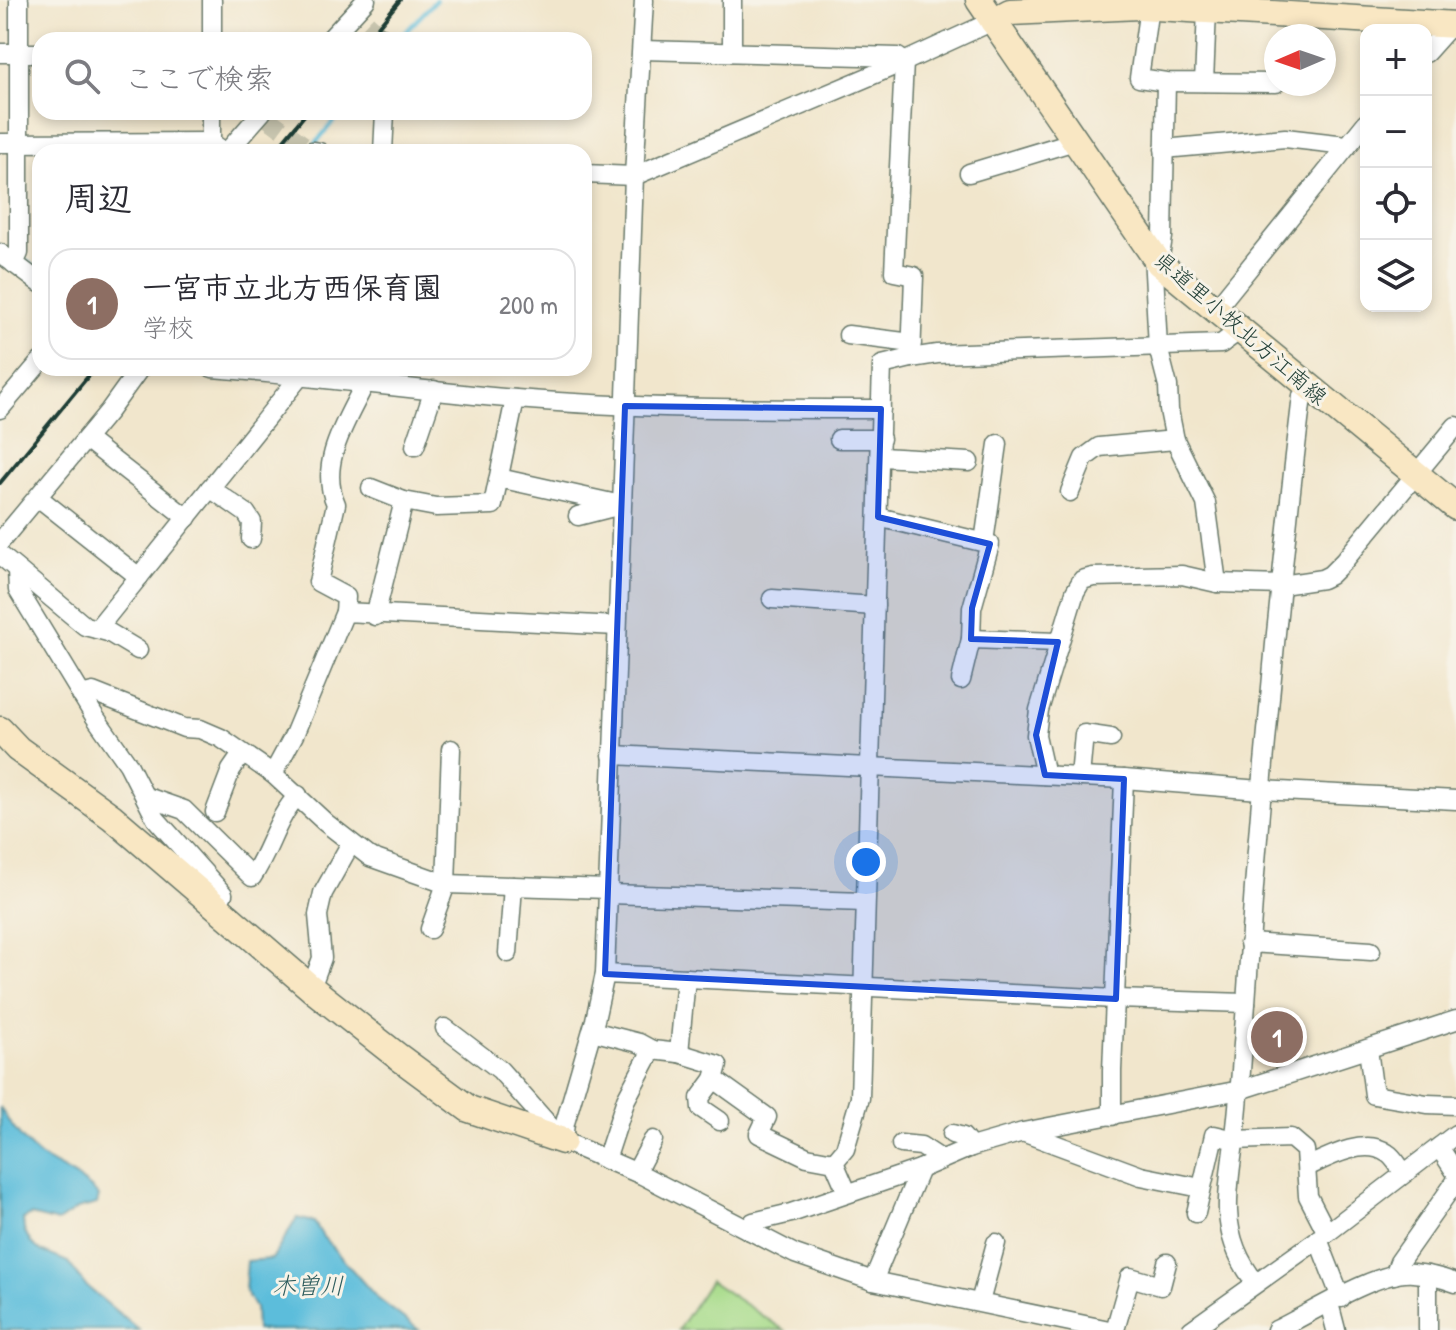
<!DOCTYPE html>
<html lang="ja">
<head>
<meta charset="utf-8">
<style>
	body { margin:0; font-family:"Patrick Hand","Klee One",sans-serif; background:#f2f2f3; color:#2b2b33 }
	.controls { position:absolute; right:24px; top:24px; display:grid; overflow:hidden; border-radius:16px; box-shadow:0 4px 12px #0003 }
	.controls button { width:72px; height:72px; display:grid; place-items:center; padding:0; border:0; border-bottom:2px solid #e1e1e2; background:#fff; color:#2b2b33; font:40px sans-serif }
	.compass { position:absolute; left:1264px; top:24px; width:72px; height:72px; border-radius:50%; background:#fff; box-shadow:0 4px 12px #0003; rotate:268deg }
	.you { position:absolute; left:866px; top:862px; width:28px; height:28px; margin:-20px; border:6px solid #fff; border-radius:50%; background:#1a73e8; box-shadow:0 0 0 12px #1a73e833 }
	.badge { display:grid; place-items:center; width:52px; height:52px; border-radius:50%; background:#d1495b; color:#fff; font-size:26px; font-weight:700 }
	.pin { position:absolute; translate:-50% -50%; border:4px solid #fff; box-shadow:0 2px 8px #0006 }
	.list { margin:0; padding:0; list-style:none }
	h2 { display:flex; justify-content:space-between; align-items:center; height:104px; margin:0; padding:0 32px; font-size:34px }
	h2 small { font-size:26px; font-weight:400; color:#7c7c81 }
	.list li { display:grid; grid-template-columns:52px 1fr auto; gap:24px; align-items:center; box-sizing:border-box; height:112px; margin:0 16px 16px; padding:0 16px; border:2px solid #e1e1e2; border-radius:24px }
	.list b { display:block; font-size:30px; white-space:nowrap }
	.list p { margin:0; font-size:26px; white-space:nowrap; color:#7c7c81 }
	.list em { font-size:26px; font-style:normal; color:#7c7c81 }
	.icon { flex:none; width:44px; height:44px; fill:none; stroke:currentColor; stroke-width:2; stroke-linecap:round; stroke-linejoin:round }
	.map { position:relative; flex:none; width:1456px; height:1330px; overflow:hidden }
	.search { position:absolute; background:#fff; box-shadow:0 4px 12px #0003; left:32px; top:32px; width:560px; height:88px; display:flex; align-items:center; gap:20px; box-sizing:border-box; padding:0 28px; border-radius:24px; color:#7c7c81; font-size:30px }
	.panel { position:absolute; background:#fff; box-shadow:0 4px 12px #0003; left:32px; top:144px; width:560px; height:232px; border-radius:24px }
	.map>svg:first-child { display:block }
	.green { fill:#a8dc8b; stroke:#648c60; stroke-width:2 }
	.water { fill:#5cbddb; stroke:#3e7d88; stroke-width:2 }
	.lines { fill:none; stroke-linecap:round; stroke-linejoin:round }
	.stream { stroke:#5cbddb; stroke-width:4 }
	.street-tunnel { stroke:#c7c4ae; stroke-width:18; stroke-dasharray:18 9; stroke-linecap:butt }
	.street-casing { stroke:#687869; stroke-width:21 }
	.secondary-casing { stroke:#687869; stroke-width:29 }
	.street { stroke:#fff; stroke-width:18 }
	.secondary { stroke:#f9e7c3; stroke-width:26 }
	.rail { stroke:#1f3d34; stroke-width:4 }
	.marked { fill:#1d4ed8; fill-opacity:0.2; stroke:#1d4ed8; stroke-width:6; stroke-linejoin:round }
	.labels { text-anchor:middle; stroke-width:6; stroke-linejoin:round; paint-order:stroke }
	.street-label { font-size:22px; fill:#1f3d34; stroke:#f7f3e8 }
	.water-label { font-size:24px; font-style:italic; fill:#2e5d5e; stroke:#f7f3e8 }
</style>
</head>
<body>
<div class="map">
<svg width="1456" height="1330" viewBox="0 0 1456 1330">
	<rect width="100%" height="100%" fill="#f7f3e8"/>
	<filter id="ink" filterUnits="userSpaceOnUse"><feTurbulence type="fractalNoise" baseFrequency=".0125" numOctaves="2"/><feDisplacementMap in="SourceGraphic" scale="16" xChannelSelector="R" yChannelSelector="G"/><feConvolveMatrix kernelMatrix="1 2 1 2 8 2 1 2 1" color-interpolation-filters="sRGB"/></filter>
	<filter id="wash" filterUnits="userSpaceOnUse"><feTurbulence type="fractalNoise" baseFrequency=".006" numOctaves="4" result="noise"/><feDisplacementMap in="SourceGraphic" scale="32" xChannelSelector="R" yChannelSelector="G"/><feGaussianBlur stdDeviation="1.8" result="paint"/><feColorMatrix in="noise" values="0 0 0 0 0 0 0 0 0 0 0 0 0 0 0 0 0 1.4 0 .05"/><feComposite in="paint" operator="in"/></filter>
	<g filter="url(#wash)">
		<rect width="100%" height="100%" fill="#f1e6cc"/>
		<polygon class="green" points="710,1281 784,1330 678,1330"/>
		<g class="water">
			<path d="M 0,1107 C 9,1125 29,1149 46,1160 C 65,1171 84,1179 99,1196 L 97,1204 L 77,1209 L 58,1222 L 31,1215 L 23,1219 L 24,1230 L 31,1243 L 41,1251 L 68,1262 L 85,1285 L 139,1330 L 0,1330 Z"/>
			<polygon points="297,1218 314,1222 323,1237 377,1298 419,1330 256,1330 255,1308 245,1291 247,1261 272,1259"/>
		</g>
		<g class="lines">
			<g class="stream">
				<polyline points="398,40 436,0"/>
				<polyline points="315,144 341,112"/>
				<polyline points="26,261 40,271"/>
			</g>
		</g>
	</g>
	<g filter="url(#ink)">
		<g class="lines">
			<g class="street-tunnel">
				<polyline points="367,23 382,37"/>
				<polyline points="267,118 312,151"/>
			</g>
			<g class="street-casing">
				<g id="street">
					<polyline points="1149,7 1139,78 1166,82 1276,83"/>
					<polyline points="382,37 385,40"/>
					<polyline points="212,40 212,0"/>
					<polyline points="329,40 366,0"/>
					<polyline points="642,50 898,57 904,62 894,272 914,276 911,358 882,365 860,1098 845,1149 834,1162"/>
					<polyline points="732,52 732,0"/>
					<polyline points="0,53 40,53"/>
					<polyline points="1426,53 1451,25"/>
					<polyline points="1204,82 1207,10"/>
					<polyline points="211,142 211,112"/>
					<polyline points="0,143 211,142 224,152"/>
					<polyline points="1164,149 1285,138 1346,145"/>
					<polyline points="312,151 319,152"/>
					<polyline points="227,152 262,112"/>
					<polyline points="383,152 385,112"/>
					<polyline points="969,173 1075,141"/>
					<polyline points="584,174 634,176 908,60 993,21"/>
					<polyline points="0,253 40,283"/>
					<polyline points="1153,254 1158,347 1168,386 1169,410 1175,440 1206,503 1217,583"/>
					<polyline points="1159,263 1163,237 1166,82"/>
					<polyline points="14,264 19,253 19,0"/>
					<polyline points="1215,310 1366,123"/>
					<polyline points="848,335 912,343"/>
					<polyline points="911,358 937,354 1221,344 1240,330"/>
					<path d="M 212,368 C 314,376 414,390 516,399 C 637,409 759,409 881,409"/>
					<polyline points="0,409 40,362"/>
					<polyline points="86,439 187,518"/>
					<polyline points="839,439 881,439"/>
					<polyline points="415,446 434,390"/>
					<polyline points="881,457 969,462"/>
					<polyline points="499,478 621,505 578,516"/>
					<polyline points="210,488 246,513 252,522 251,539"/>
					<polyline points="371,488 404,501"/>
					<polyline points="1070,492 1084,458 1099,447 1175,440"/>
					<polyline points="39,498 139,577"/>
					<polyline points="878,517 990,544 972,608 971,639 961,680"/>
					<polyline points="0,542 109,411 140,368"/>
					<polyline points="984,542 998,444"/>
					<polyline points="0,555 85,626 108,632 138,650"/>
					<polyline points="17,570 18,590 95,717 128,764 156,819 223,894 217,906"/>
					<polyline points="772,599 875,606"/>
					<path d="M 345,612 L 346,597 L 318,582 L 336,504 C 317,463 348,419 365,383"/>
					<polyline points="375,616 404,501 436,507 493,505 515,399"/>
					<polyline points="97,629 301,375"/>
					<polyline points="971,639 1058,642"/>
					<polyline points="81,695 93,692 184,728 200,729 221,738 273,774"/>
					<polyline points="612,755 1124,779 1260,790 1456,800"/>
					<polyline points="1045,775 1036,735 1039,710 1075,592 1082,580 1093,577 1182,575 1217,583 1282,585 1322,579 1330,575 1344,561 1456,426"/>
					<polyline points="1080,777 1084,734 1111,738"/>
					<path d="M 147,797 L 184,810 L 252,877 C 271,849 275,820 298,795"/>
					<polyline points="215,812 231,770 242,754"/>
					<polyline points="609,889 446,884 370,857 326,823 273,774 294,735 345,612 617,626"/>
					<polyline points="609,894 865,902"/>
					<polyline points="430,929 446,884 451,749"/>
					<polyline points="1249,943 1371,951"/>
					<polyline points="508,953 513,886"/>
					<polyline points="605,974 1116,999 1246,1003"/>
					<polyline points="311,988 322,958 318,915 323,893 351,843"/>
					<polyline points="445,1028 500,1070 563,1141 642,1175 795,1254 873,1281 1109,1330"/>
					<polyline points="592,1031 639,1043 652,1050 679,1053 718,1065 714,1079 700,1098 701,1108 720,1121"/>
					<polyline points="1368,1049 1374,1095 1427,1104 1456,1105"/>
					<polyline points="679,1053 686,978"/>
					<polyline points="714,1079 767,1117 759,1134 807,1157 834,1162 847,1192"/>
					<polyline points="1112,1116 1112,1071 1124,779"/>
					<polyline points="1025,1133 1141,1176 1201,1188"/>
					<polyline points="952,1134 963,1137 971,1147"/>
					<polyline points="563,1141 565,1123 595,1020 605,974 634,176 644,0"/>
					<polyline points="901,1144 921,1146 941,1159"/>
					<polyline points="1439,1147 1456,1173"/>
					<polyline points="606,1160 626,1099 652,1050"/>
					<path d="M 1307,1167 C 1328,1157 1365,1137 1387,1153 C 1394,1157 1399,1167 1404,1173"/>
					<polyline points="636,1172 653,1140"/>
					<polyline points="1196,1213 1214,1135 1235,1140 1291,1138 1305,1150 1308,1196 1327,1233"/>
					<polyline points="748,1230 753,1222 791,1213 920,1169 971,1147 1023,1132 1240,1090 1456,1020"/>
					<polyline points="1318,1239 1341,1298"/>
					<polyline points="1394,1275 1399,1262 1456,1181"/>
					<polyline points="873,1281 920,1169"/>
					<path d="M 1256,1283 C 1239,1262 1229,1239 1228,1211 C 1227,1183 1233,1155 1236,1127 C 1240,1091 1242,1054 1245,1018 C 1258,810 1277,603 1302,396 L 1309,387"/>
					<polyline points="980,1302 996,1243"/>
					<polyline points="1329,1303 1336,1330"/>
					<polyline points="1115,1330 1130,1277 1161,1286 1167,1263"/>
					<polyline points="1191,1330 1327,1233 1456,1134"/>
					<path d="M 1276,1330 C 1310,1314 1377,1270 1413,1273 C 1428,1274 1442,1278 1456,1283"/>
					<polyline points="1428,1330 1428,1275"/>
				</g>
			</g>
			<g class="secondary-casing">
				<g id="secondary">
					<polyline points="979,0 1159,263 1456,507"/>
					<polyline points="993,21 1010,12 1139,6 1456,25"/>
					<polyline points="0,730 18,749 112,817 311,988 396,1055 469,1109 563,1141"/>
				</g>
			</g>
			<use href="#street" class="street"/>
			<use href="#secondary" class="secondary"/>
			<g class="rail">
				<polyline points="367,40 400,0"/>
				<polyline points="274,152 307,112"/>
				<polyline points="0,483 95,368"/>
			</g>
		</g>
	</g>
	<path class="marked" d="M 625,406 L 881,409 L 878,517 L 990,544 L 972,608 L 971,639 L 1058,642 L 1036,735 L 1045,775 L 1124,779 L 1116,999 L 605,974 Z"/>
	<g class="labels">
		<g class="street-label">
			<text transform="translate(1241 328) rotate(41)" y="8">県道里小牧北方江南線</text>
		</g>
		<g class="water-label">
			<text x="308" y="1294">木曽川</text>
		</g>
	</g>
</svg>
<div class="controls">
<button>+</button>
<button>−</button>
<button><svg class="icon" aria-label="locate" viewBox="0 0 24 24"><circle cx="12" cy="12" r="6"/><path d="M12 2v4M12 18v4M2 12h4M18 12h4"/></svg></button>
<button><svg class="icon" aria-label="layers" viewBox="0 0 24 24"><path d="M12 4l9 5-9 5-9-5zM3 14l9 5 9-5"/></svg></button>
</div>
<svg class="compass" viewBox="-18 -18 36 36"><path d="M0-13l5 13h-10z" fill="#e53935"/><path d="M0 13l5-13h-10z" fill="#7c7c81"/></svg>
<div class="you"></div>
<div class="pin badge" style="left:1277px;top:1037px;background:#8d6e63">1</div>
<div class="search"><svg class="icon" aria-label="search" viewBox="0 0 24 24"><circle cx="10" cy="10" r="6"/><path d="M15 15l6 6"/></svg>ここで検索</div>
<section class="panel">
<h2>周辺<small></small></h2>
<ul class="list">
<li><span class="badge" style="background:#8d6e63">1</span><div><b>一宮市立北方西保育園</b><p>学校</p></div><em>200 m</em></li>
</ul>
</section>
</div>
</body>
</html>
